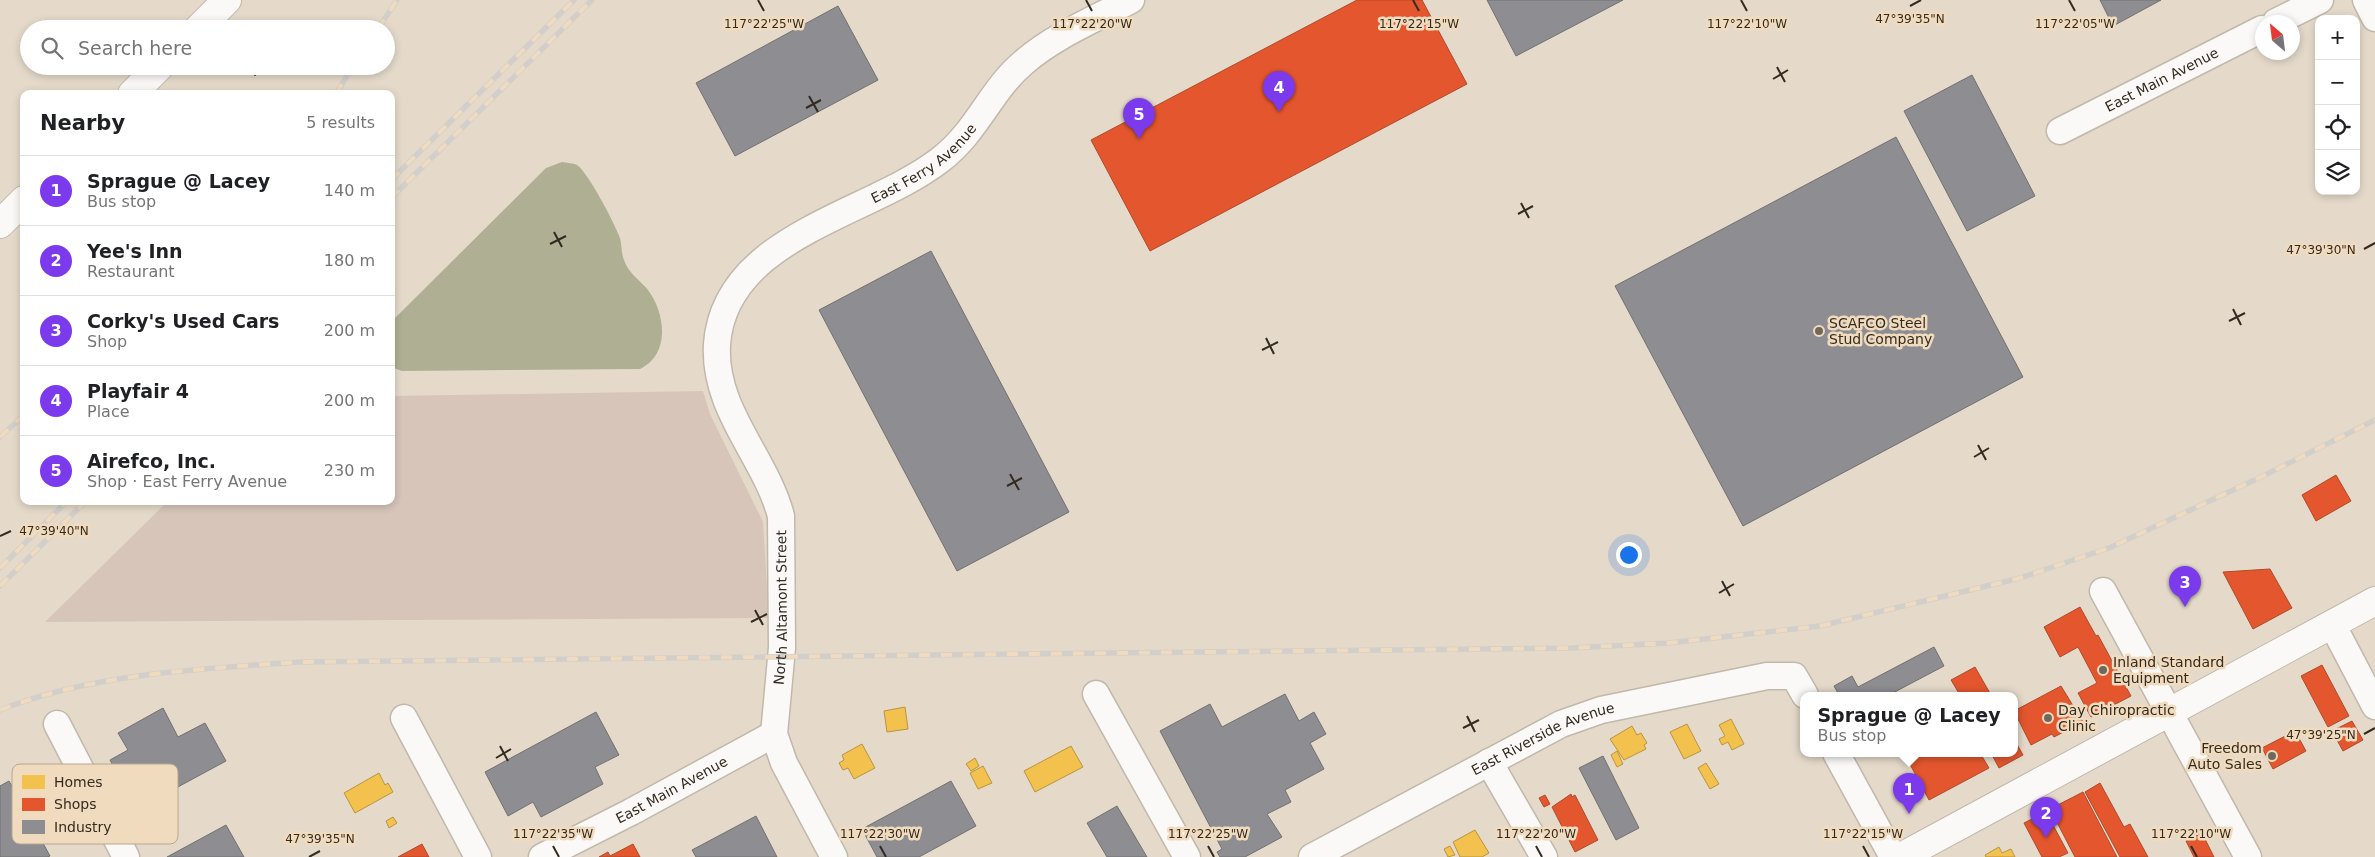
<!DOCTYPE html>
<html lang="en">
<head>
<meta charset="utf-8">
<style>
	body { margin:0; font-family:"DejaVu Sans",sans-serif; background:#f6f6f6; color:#202124 }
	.controls { position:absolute; right:15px; top:15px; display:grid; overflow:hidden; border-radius:10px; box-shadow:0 2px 8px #0003 }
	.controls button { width:45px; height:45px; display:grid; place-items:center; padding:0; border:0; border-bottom:1px solid #e0e0e0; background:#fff; color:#202124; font:25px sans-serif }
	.compass { position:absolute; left:2255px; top:15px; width:45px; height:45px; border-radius:50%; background:#fff; box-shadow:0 2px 8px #0003; rotate:332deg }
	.you { position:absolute; left:1628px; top:554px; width:18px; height:18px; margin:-12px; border:4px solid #fff; border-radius:50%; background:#1a73e8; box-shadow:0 0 0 8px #1a73e833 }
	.badge { display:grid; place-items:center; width:32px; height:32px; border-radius:50%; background:#7c3aed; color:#fff; font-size:16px; font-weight:700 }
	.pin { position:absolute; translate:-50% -41px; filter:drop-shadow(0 1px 2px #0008) }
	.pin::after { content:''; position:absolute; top:26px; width:18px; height:15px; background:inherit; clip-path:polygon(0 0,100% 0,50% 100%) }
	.popup { position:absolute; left:1800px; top:692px; width:218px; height:65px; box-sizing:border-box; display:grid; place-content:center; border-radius:10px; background:#fff; filter:drop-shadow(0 1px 4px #0005); font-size:16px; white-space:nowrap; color:#757577 }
	.popup b { font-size:19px; color:#202124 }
	.popup::after { content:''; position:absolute; left:50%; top:100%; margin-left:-10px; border:10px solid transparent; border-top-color:#fff }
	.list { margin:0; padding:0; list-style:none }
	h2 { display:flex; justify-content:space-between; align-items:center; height:65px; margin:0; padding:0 20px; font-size:21px }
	h2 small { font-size:16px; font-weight:400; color:#757577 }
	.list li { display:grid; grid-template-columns:32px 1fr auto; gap:15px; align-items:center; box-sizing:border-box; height:70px; padding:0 20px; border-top:1px solid #e0e0e0 }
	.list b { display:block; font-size:19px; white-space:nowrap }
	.list p { margin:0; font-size:16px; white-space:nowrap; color:#757577 }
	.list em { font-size:16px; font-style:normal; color:#757577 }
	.icon { flex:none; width:28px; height:28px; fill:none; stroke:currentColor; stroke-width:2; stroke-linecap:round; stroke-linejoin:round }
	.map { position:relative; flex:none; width:2375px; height:857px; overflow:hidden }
	.search { position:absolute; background:#fff; box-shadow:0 2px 8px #0003; left:20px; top:20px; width:375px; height:55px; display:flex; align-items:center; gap:12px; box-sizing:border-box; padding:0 18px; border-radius:28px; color:#757577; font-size:19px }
	.panel { position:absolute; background:#fff; box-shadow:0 2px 8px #0003; left:20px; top:90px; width:375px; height:415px; border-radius:10px }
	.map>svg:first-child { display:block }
	.green { fill:#d7c5ba }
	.water { fill:#afaf93 }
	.homes { fill:#f2c14e; stroke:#b99440 }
	.shops { fill:#e4572e; stroke:#af4a2a }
	.industry { fill:#8d8d92; stroke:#727070 }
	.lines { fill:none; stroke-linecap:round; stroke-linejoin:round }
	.minor-casing { stroke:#c0b8ab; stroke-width:29 }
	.major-casing { stroke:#c0b8ab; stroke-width:30 }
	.minor { stroke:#fbf9f7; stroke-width:26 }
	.major { stroke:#fbf9f7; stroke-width:28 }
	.rail-casing { stroke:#d2cfcb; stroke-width:5.5 }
	.rail { stroke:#f1dbbe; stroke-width:4; stroke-dasharray:11; stroke-linecap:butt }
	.ticks { fill:none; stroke:#332b20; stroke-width:2 }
	.poi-dot { fill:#71685c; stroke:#f1dbbe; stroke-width:2 }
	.labels { text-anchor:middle; stroke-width:5; stroke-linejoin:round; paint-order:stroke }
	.street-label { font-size:14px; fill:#332b20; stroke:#f1dbbe }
	.poi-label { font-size:14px; fill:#332b20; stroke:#f1dbbe; text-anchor:start }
	.key { fill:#f1dbbe; stroke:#b8a68f; stroke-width:1 }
	.key-label { font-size:14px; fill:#332b20 }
	.ticks-label { font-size:12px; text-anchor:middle; fill:#332b20; stroke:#f1dbbe; stroke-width:5; stroke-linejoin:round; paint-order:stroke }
</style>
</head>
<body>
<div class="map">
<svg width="2375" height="857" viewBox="0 0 2375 857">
	<rect width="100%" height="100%" fill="#e5daca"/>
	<polygon class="green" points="703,391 710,414 763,522 769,618 45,622 168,501 391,501 391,396"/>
	<path class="water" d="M 562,162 C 566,163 573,163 577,165 C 588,172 615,224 620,238 C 622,245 621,253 624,260 C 628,273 640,280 648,290 C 666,314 670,355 640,369 L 402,371 L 391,367 L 391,322 L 546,168 Z"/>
	<g class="homes">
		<polygon points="905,707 908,729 887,732 884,711"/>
		<polygon points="1731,719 1744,744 1732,750 1728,742 1722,745 1719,739 1725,736 1719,725"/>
		<polygon points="1687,724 1701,751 1684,759 1670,732"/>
		<polygon points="1632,726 1637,735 1641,733 1647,743 1644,745 1646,749 1624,760 1610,739"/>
		<polygon points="862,744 875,768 854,779 848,768 843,770 839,763 844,760 842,755"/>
		<polygon points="1071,746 1083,767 1035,792 1024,771"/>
		<polygon points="1617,751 1623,764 1617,767 1611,755"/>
		<polygon points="975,758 979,766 971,771 966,764"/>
		<polygon points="1706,763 1719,784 1710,789 1698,768"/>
		<polygon points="983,766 992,783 978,789 970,773"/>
		<polygon points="379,773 385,785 388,783 393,792 355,813 344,793"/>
		<polygon points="393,817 397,823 389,828 386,821"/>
		<polygon points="1475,830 1489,853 1482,857 1460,857 1453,842"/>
		<polygon points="1450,846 1455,855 1448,857 1444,849"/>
		<polygon points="1999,847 2002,853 2011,849 2015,857 1986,857 1985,855"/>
	</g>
	<g class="shops">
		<polygon points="1357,0 1422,0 1467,84 1150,251 1091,140"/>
		<polygon points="245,66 265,66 255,76"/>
		<polygon points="2336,475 2351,501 2316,521 2302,495"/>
		<polygon points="2270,569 2292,608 2253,629 2223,572"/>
		<polygon points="2080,607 2096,636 2098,635 2131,696 2091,717 2078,693 2097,683 2078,647 2060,657 2044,627"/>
		<polygon points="2322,665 2349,716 2328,727 2301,676"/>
		<polygon points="1975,667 1991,695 1960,695 1951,680"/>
		<polygon points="2061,686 2083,722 2054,737 2052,734 2031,745 2014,711"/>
		<polygon points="2352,721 2363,740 2343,751 2332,731"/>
		<polygon points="2295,731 2306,751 2273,769 2262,748"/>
		<polygon points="2014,739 2023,755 1999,768 1991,753 2014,753"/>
		<polygon points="1904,753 1980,753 1989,768 1929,800"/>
		<polygon points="2100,783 2124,827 2130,824 2148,857 2120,857 2085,792"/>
		<polygon points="2083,792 2117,857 2075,857 2050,809"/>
		<polygon points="1571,794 1572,797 1575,795 1598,840 1575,852 1552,807"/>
		<polygon points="1545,795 1550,804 1544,807 1539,798"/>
		<polygon points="2046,812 2068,853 2059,857 2042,857 2024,823"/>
		<polygon points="2202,833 2214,857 2194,857 2186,841"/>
		<polygon points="422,844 429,857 398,857"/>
		<polygon points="633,844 640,857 599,857 608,852 610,856"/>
	</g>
	<g class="industry">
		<polygon points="1487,0 1623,0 1516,56"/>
		<polygon points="2100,0 2161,0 2113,26"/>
		<polygon points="838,6 878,80 735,156 696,83"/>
		<polygon points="1972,75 2035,196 1967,231 1904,111"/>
		<polygon points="1896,137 2023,377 1743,526 1615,286"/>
		<polygon points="931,251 1069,512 957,571 819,310"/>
		<polygon points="1934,647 1944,666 1889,695 1839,695 1834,686 1852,676 1858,687"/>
		<polygon points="1285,694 1299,721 1314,712 1326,734 1310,743 1324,769 1285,790 1291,802 1267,814 1282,837 1245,857 1220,857 1217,852 1222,849 1160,731 1210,704 1222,727"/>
		<polygon points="163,708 178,737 205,723 226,761 137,809 110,760 128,750 118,733"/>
		<polygon points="596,712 619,755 595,767 603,784 541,817 533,802 508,816 485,772"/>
		<polygon points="1603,756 1639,828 1616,840 1579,768"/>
		<polygon points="9,781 50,856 47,857 0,857 0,786"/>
		<polygon points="951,781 976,826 919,857 877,857 862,829"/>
		<polygon points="1117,806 1147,857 1107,857 1087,823"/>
		<polygon points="756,816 777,857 696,857 692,850"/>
		<polygon points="226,825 244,857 167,857"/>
	</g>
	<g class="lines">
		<g class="minor-casing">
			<g id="minor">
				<polyline points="2366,0 2375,18"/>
				<polyline points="2276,22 2320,0"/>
				<path id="s1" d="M 2060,131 L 2262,29"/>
				<polyline points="2103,591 2248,857"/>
				<polyline points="2332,624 2375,706"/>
				<polyline points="1096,694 1187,857"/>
				<polyline points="404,718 478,857"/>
				<polyline points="57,724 126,857"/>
				<polyline points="1836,753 1893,857"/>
				<polyline points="1489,762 1544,857"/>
				<path id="s2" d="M 542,857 L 631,812 L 774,734"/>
				<path id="s3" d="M 834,857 L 784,763 L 774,734 L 782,648 L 781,516 C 765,456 713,410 717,344 C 725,236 869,215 940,160 C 977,132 990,91 1023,63 C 1054,36 1095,19 1131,0"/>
				<path id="s4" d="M 1312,857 L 1561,724 L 1601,710 L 1767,676 L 1794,676 L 1805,695"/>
			</g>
		</g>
		<g class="major-casing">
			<g id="major">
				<polyline points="198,29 227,0"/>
				<polyline points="132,94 160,66"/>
				<polyline points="0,224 24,200"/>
				<polyline points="1901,857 2375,601"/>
			</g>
		</g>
		<use href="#minor" class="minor"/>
		<use href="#major" class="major"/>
		<g class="rail-casing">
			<g id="rail">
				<polyline points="378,29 397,0"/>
				<polyline points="336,94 353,66"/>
				<polyline points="391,180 574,0"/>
				<polyline points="391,198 592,0"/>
				<polyline points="0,437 24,415"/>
				<polyline points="0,568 67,501"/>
				<polyline points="0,586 86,501"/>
				<path d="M 0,710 C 95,673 200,669 301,662 L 1572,648 L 1669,643 L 1820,626 L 2020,578 L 2109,548 L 2261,477 L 2375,420"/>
			</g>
		</g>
		<use href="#rail" class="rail"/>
	</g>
	<path class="ticks" d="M 758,0 L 764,11M 1086,0 L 1092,11M 1413,0 L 1419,11M 1741,0 L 1747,11M 2069,0 L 2075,11M 1910,6 L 1921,0M 1777,67 L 1785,82M 1773,79 L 1788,70M 809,96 L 818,112M 806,108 L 821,100M 1521,203 L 1529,218M 1518,214 L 1533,206M 554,232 L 562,247M 550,244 L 566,236M 2364,249 L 2375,243M 2233,309 L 2241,325M 2229,321 L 2245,313M 1266,338 L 1274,354M 1262,350 L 1278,342M 1978,445 L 1986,460M 1974,457 L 1989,448M 1010,474 L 1019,490M 1007,486 L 1022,478M 0,536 L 11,531M 1722,581 L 1730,596M 1719,593 L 1734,584M 755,610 L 763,625M 751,622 L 767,614M 1467,716 L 1475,732M 1463,728 L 1479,720M 2364,734 L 2375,728M 500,746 L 508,761M 496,758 L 511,749M 553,846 L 559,857M 880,846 L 886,857M 1208,846 L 1214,857M 1536,846 L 1542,857M 1863,846 L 1869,857M 2191,846 L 2197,857M 309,857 L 320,851"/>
	<g class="poi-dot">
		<circle cx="1819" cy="331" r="5"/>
		<circle cx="2103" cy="670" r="5"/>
		<circle cx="2048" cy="718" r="5"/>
		<circle cx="2272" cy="756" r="5"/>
	</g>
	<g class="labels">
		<g class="street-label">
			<text dy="5" stroke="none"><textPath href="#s1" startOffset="114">East Main Avenue</textPath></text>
			<text dy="5" stroke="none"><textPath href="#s3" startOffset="828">East Ferry Avenue</textPath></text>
			<text dy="5" stroke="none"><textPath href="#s3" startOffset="264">North Altamont Street</textPath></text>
			<text dy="5" stroke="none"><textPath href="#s4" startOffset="260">East Riverside Avenue</textPath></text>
			<text dy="5" stroke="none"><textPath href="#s2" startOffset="146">East Main Avenue</textPath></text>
		</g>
		<g class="poi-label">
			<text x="1829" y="328">SCAFCO Steel<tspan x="1829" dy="16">Stud Company</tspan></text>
			<text x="2113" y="667">Inland Standard<tspan x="2113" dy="16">Equipment</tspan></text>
			<text x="2058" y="715">Day Chiropractic<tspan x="2058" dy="16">Clinic</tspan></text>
			<text x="2262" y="753" text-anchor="end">Freedom<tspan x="2262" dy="16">Auto Sales</tspan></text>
		</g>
	</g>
	<rect x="12" y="764" width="166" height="80" rx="8" class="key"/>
	<rect x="22" y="775" width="23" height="14" fill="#f2c14e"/>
	<rect x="22" y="798" width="23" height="13" fill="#e4572e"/>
	<rect x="22" y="820" width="23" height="14" fill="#8d8d92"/>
	<g class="key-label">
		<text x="54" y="787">Homes</text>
		<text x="54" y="809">Shops</text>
		<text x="54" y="832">Industry</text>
	</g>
	<g class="ticks-label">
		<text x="1910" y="23">47°39'35"N</text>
		<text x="764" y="28">117°22'25"W</text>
		<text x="1092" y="28">117°22'20"W</text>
		<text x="1419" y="28">117°22'15"W</text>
		<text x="1747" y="28">117°22'10"W</text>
		<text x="2075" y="28">117°22'05"W</text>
		<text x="2321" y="254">47°39'30"N</text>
		<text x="54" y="535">47°39'40"N</text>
		<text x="2321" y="739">47°39'25"N</text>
		<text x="553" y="838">117°22'35"W</text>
		<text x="880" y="838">117°22'30"W</text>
		<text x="1208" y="838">117°22'25"W</text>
		<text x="1536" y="838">117°22'20"W</text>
		<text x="1863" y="838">117°22'15"W</text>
		<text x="2191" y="838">117°22'10"W</text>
		<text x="320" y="843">47°39'35"N</text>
	</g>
</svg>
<div class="controls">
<button>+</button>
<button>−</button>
<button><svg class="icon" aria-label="locate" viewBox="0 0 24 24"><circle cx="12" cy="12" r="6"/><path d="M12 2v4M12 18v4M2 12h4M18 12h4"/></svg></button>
<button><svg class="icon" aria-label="layers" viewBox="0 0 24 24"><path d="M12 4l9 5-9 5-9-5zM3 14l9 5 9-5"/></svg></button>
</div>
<svg class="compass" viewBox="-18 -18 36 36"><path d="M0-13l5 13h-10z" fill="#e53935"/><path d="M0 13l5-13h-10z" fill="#757577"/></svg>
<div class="you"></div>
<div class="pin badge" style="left:1909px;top:814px">1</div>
<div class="popup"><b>Sprague @ Lacey</b>Bus stop</div>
<div class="pin badge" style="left:2046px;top:838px">2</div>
<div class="pin badge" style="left:2185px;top:607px">3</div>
<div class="pin badge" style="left:1279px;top:112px">4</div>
<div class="pin badge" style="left:1139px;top:139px">5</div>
<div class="search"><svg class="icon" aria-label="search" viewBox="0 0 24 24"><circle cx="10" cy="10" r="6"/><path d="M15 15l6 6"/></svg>Search here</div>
<section class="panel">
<h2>Nearby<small>5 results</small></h2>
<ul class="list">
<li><span class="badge">1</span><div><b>Sprague @ Lacey</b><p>Bus stop</p></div><em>140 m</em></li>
<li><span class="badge">2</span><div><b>Yee's Inn</b><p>Restaurant</p></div><em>180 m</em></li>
<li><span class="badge">3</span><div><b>Corky's Used Cars</b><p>Shop</p></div><em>200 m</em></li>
<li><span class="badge">4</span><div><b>Playfair 4</b><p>Place</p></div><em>200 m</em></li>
<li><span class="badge">5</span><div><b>Airefco, Inc.</b><p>Shop · East Ferry Avenue</p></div><em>230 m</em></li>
</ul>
</section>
</div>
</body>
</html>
